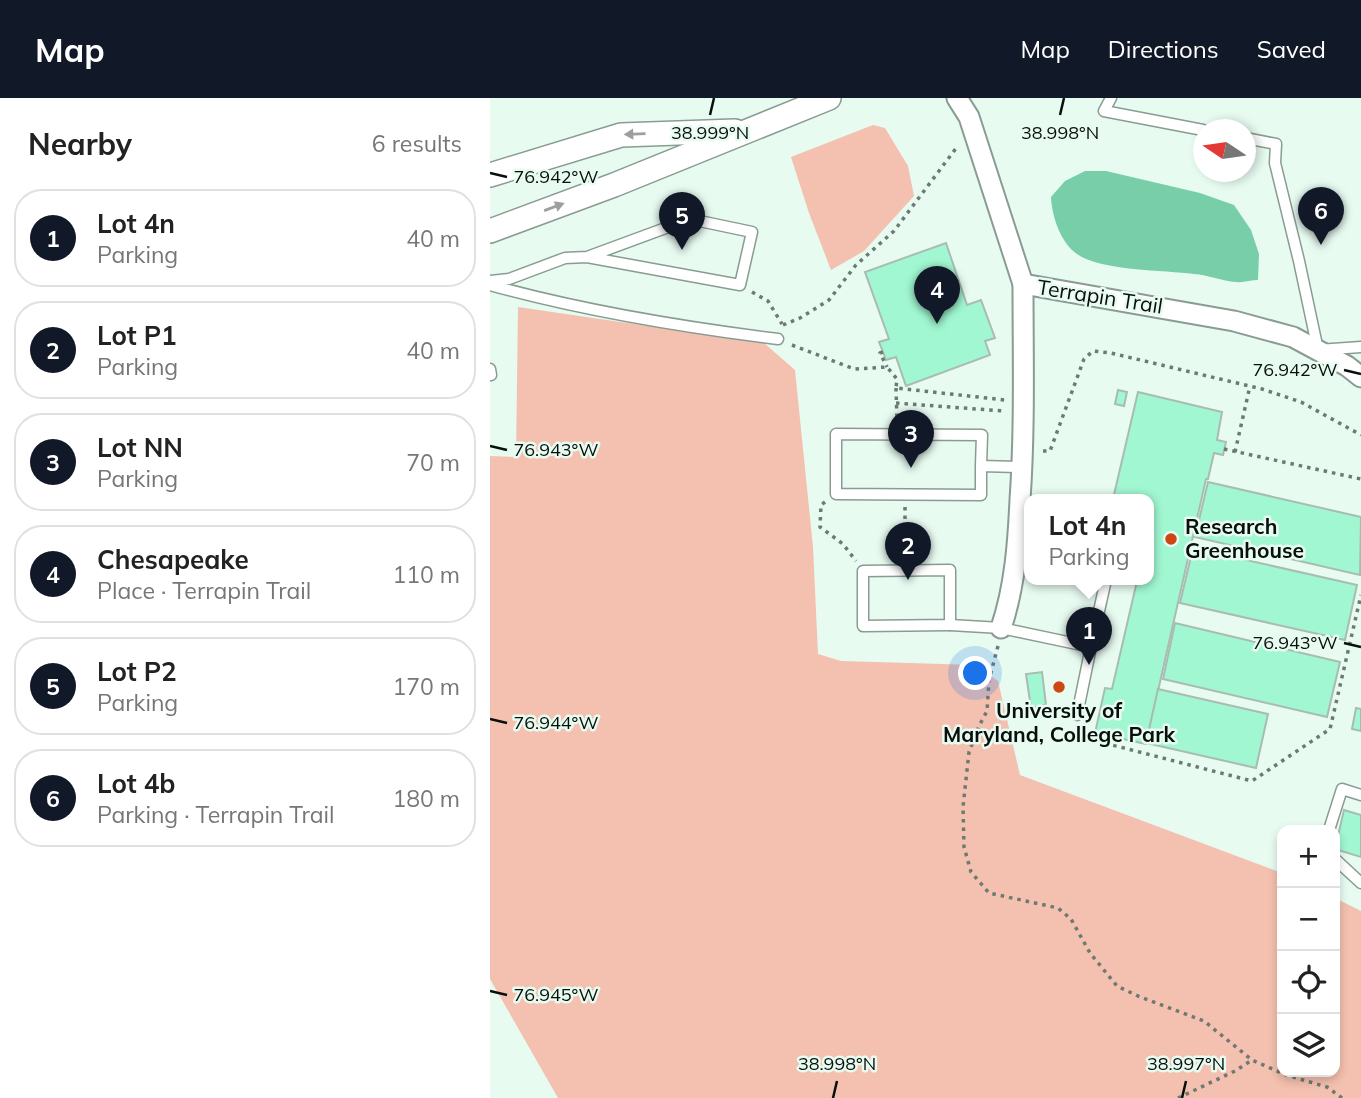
<!DOCTYPE html>
<html lang="en">
<head>
<meta charset="utf-8">
<style>
	body { margin:0; font-family:Mulish,sans-serif; background:#f2f2f2; color:#222 }
	.controls { position:absolute; right:21px; bottom:21px; display:grid; overflow:hidden; border-radius:14px; box-shadow:0 4px 10px #0003 }
	.controls button { width:63px; height:63px; display:grid; place-items:center; padding:0; border:0; border-bottom:2px solid #e0e0e0; background:#fff; color:#222; font:35px sans-serif }
	.compass { position:absolute; left:703px; top:21px; width:63px; height:63px; border-radius:50%; background:#fff; box-shadow:0 4px 10px #0003; rotate:283deg }
	.you { position:absolute; left:486px; top:576px; width:24px; height:24px; margin:-18px; border:5px solid #fff; border-radius:50%; background:#1a73e8; box-shadow:0 0 0 10px #1a73e833 }
	.badge { display:grid; place-items:center; width:46px; height:46px; border-radius:50%; background:#111827; color:#fff; font-size:23px; font-weight:700 }
	.pin { position:absolute; translate:-50% -58px; filter:drop-shadow(0 2px 4px #0008) }
	.pin::after { content:''; position:absolute; top:37px; width:24px; height:21px; background:inherit; clip-path:polygon(0 0,100% 0,50% 100%) }
	.popup { position:absolute; left:534px; top:396px; width:130px; height:91px; box-sizing:border-box; display:grid; place-content:center; border-radius:14px; background:#fff; filter:drop-shadow(0 2px 5px #0005); font-size:23px; white-space:nowrap; color:#767676 }
	.popup b { font-size:26px; color:#222 }
	.popup::after { content:''; position:absolute; left:50%; top:100%; margin-left:-14px; border:14px solid transparent; border-top-color:#fff }
	.list { margin:0; padding:0; list-style:none }
	h2 { display:flex; justify-content:space-between; align-items:center; height:91px; margin:0; padding:0 28px; font-size:30px }
	h2 small { font-size:23px; font-weight:400; color:#767676 }
	.list li { display:grid; grid-template-columns:46px 1fr auto; gap:21px; align-items:center; box-sizing:border-box; height:98px; margin:0 14px 14px; padding:0 14px; border:2px solid #e0e0e0; border-radius:28px }
	.list b { display:block; font-size:26px; white-space:nowrap }
	.list p { margin:0; font-size:23px; white-space:nowrap; color:#767676 }
	.list em { font-size:23px; font-style:normal; color:#767676 }
	.icon { flex:none; width:38px; height:38px; fill:none; stroke:currentColor; stroke-width:2; stroke-linecap:round; stroke-linejoin:round }
	.map { position:relative; flex:none; width:871px; height:1000px; overflow:hidden }
	header { display:flex; align-items:center; gap:42px; box-sizing:border-box; height:98px; padding:0 35px; background:#111827; color:#fff }
	header strong { font-size:33px }
	nav { display:flex; gap:38px; margin-inline-start:auto; font-size:24px }
	main { display:flex }
	aside { flex:1; background:#fff }
	.map>svg:first-child { display:block }
	.green { fill:#f4c0af }
	.water { fill:#77cea9 }
	.building { fill:#a0f7d1; stroke:#a9bcb2; stroke-width:2 }
	.lines { fill:none; stroke-linecap:round; stroke-linejoin:round }
	.service-casing { stroke:#899c93; stroke-width:13 }
	.minor-casing { stroke:#899c93; stroke-width:23 }
	.tertiary-casing { stroke:#899c93; stroke-width:26 }
	.path { stroke:#6d7973; stroke-width:3.5; stroke-dasharray:3.5 5; stroke-linecap:butt }
	.service { stroke:#fff; stroke-width:10 }
	.minor { stroke:#fff; stroke-width:19 }
	.tertiary { stroke:#fff; stroke-width:23 }
	.oneway { fill:#9c9f9e }
	.ticks { fill:none; stroke:#080f0c; stroke-width:2.5 }
	.poi-dot { fill:#ce4713; stroke:#e7fbf1; stroke-width:2.5 }
	.labels { text-anchor:middle; stroke-width:5; stroke-linejoin:round; paint-order:stroke }
	.street-label { font-size:21px; fill:#080f0c; stroke:#e7fbf1 }
	.poi-label { font-size:21px; font-weight:bold; fill:#080f0c; stroke:#e7fbf1; text-anchor:start }
	.ticks-label { font-size:18px; text-anchor:middle; fill:#080f0c; stroke:#e7fbf1; stroke-width:5; stroke-linejoin:round; paint-order:stroke }
</style>
</head>
<body>
<header>
<strong>Map</strong>
<nav><a>Map</a><a>Directions</a><a>Saved</a></nav>
</header>
<main>
<aside>
<h2>Nearby<small>6 results</small></h2>
<ul class="list">
<li><span class="badge">1</span><div><b>Lot 4n</b><p>Parking</p></div><em>40 m</em></li>
<li><span class="badge">2</span><div><b>Lot P1</b><p>Parking</p></div><em>40 m</em></li>
<li><span class="badge">3</span><div><b>Lot NN</b><p>Parking</p></div><em>70 m</em></li>
<li><span class="badge">4</span><div><b>Chesapeake</b><p>Place · Terrapin Trail</p></div><em>110 m</em></li>
<li><span class="badge">5</span><div><b>Lot P2</b><p>Parking</p></div><em>170 m</em></li>
<li><span class="badge">6</span><div><b>Lot 4b</b><p>Parking · Terrapin Trail</p></div><em>180 m</em></li>
</ul>
</aside>
<div class="map">
<svg width="871" height="1000" viewBox="0 0 871 1000">
	<rect width="100%" height="100%" fill="#e7fbf1"/>
	<g class="green">
		<polygon points="383,27 395,30 418,68 424,98 374,153 341,172 319,115 301,59"/>
		<polygon points="28,209 274,245 305,272 323,449 328,556 351,563 486,567 508,583 530,677 792,775 792,974 845,974 845,800 871,813 871,1000 68,1000 0,881 0,358 26,359"/>
	</g>
	<path class="water" d="M 595,73 L 616,73 L 710,95 L 744,107 L 761,132 L 769,156 L 768,182 C 761,182 753,185 746,184 C 732,183 718,177 704,176 C 675,172 610,173 587,156 C 570,144 562,118 561,99 L 575,83 Z"/>
	<g class="building">
		<polygon points="456,145 477,207 491,202 505,240 495,243 500,257 416,288 406,259 396,262 393,254 389,244 399,241 375,174"/>
		<polygon points="628,292 637,294 634,308 625,306"/>
		<polygon points="648,294 732,314 727,342 736,344 733,357 724,355 718,381 716,381 656,646 605,635 615,590 622,591 647,483 638,481 658,481 658,401 623,401"/>
		<polygon points="718,384 871,419 870,477 705,439"/>
		<polygon points="703,450 867,487 855,542 690,505"/>
		<polygon points="685,525 850,564 837,619 673,581"/>
		<polygon points="552,574 556,607 541,610 536,576"/>
		<polygon points="668,591 778,616 766,670 656,645"/>
		<polygon points="866,610 871,611 871,633 862,631"/>
		<polygon points="854,712 871,717 871,759 845,751"/>
	</g>
	<g class="lines">
		<g class="service-casing">
			<g id="service">
				<polyline points="621,0 614,13 713,32"/>
				<polyline points="755,40 786,46 785,65 809,163 828,252 871,249"/>
				<polyline points="0,183 19,181 75,160 97,159 250,187 262,134 200,121 97,159"/>
				<path d="M 0,187 C 94,213 191,229 288,241"/>
				<polyline points="0,271 1,277"/>
				<polyline points="491,368 491,397 346,396 346,336 492,337 491,368 533,369"/>
				<polygon points="460,472 460,527 373,528 373,473"/>
				<polyline points="460,527 511,530 601,549 615,486"/>
				<polyline points="587,617 601,549"/>
				<polyline points="839,732 852,691 871,697"/>
				<polyline points="845,761 871,785"/>
			</g>
		</g>
		<g class="minor-casing">
			<g id="minor">
				<polyline points="467,0 479,19 533,186 744,223 803,239 857,268 871,279"/>
				<path d="M 511,530 C 525,488 528,445 530,402 C 535,330 533,258 533,186"/>
			</g>
		</g>
		<g class="tertiary-casing">
			<g id="tertiary">
				<polyline points="0,77 131,37 245,33"/>
				<polyline points="0,133 124,87 339,0"/>
			</g>
		</g>
		<g class="path">
			<polyline points="262,194 278,203 292,226"/>
			<polyline points="293,227 310,220 339,202 366,167 404,133 467,49"/>
			<polyline points="302,247 364,271 397,269 407,281 406,290 515,302"/>
			<polyline points="393,254 390,255 397,269"/>
			<polyline points="406,290 407,323"/>
			<polyline points="406,305 514,313"/>
			<polyline points="734,351 871,381"/>
			<polyline points="553,353 560,353 594,261 603,253 621,255 772,291 811,304 871,337"/>
			<polyline points="745,354 760,288"/>
			<polyline points="335,404 331,407 330,429 353,446 366,463"/>
			<polyline points="415,409 415,457"/>
			<polyline points="508,548 499,582 497,613 489,628 479,654 473,709 474,749 481,774 499,795 568,810 581,821 600,855 627,888 648,898 714,923 762,962 796,977 837,989 852,1000"/>
			<polyline points="589,630 591,639 762,683 840,631 871,497"/>
			<polyline points="688,1000 745,973 762,962"/>
		</g>
		<use href="#service" class="service"/>
		<use href="#minor" class="minor"/>
		<use href="#tertiary" class="tertiary"/>
	</g>
	<defs><path id="oneway-solid" d="M-6-.8H1V-3.2L6.5 0L1 3.2V.8H-6Z" transform="scale(1.75)"/></defs>
	<g class="oneway">
		<use href="#oneway-solid" transform="translate(145 36) rotate(178)"/>
		<use href="#oneway-solid" transform="translate(64 109) rotate(-20)"/>
	</g>
	<path class="ticks" d="M 220,17 L 224,0M 570,17 L 574,0M 0,75 L 17,79M 854,272 L 871,276M 0,348 L 17,352M 854,545 L 871,549M 0,621 L 17,625M 0,893 L 17,897M 343,1000 L 347,983M 692,1000 L 696,983"/>
	<g class="poi-dot">
		<circle cx="681" cy="441" r="7"/>
		<circle cx="569" cy="589" r="7"/>
	</g>
	<g class="labels">
		<g class="street-label">
			<text transform="translate(610 199) rotate(9)" y="7">Terrapin Trail</text>
		</g>
		<g class="poi-label">
			<text x="695" y="436">Research<tspan x="695" dy="24">Greenhouse</tspan></text>
			<text x="569" y="620" text-anchor="middle">University of<tspan x="569" dy="24">Maryland, College Park</tspan></text>
		</g>
	</g>
	<g class="ticks-label">
		<text x="220" y="41">38.999°N</text>
		<text x="570" y="41">38.998°N</text>
		<text x="66" y="85">76.942°W</text>
		<text x="805" y="278">76.942°W</text>
		<text x="66" y="358">76.943°W</text>
		<text x="805" y="551">76.943°W</text>
		<text x="66" y="631">76.944°W</text>
		<text x="66" y="903">76.945°W</text>
		<text x="347" y="972">38.998°N</text>
		<text x="696" y="972">38.997°N</text>
	</g>
</svg>
<div class="controls">
<button>+</button>
<button>−</button>
<button><svg class="icon" aria-label="locate" viewBox="0 0 24 24"><circle cx="12" cy="12" r="6"/><path d="M12 2v4M12 18v4M2 12h4M18 12h4"/></svg></button>
<button><svg class="icon" aria-label="layers" viewBox="0 0 24 24"><path d="M12 4l9 5-9 5-9-5zM3 14l9 5 9-5"/></svg></button>
</div>
<svg class="compass" viewBox="-18 -18 36 36"><path d="M0-13l5 13h-10z" fill="#e53935"/><path d="M0 13l5-13h-10z" fill="#767676"/></svg>
<div class="you"></div>
<div class="pin badge" style="left:599px;top:567px">1</div>
<div class="popup"><b>Lot 4n</b>Parking</div>
<div class="pin badge" style="left:418px;top:482px">2</div>
<div class="pin badge" style="left:421px;top:370px">3</div>
<div class="pin badge" style="left:447px;top:226px">4</div>
<div class="pin badge" style="left:192px;top:152px">5</div>
<div class="pin badge" style="left:831px;top:147px">6</div>
</div>
</main>
</body>
</html>
